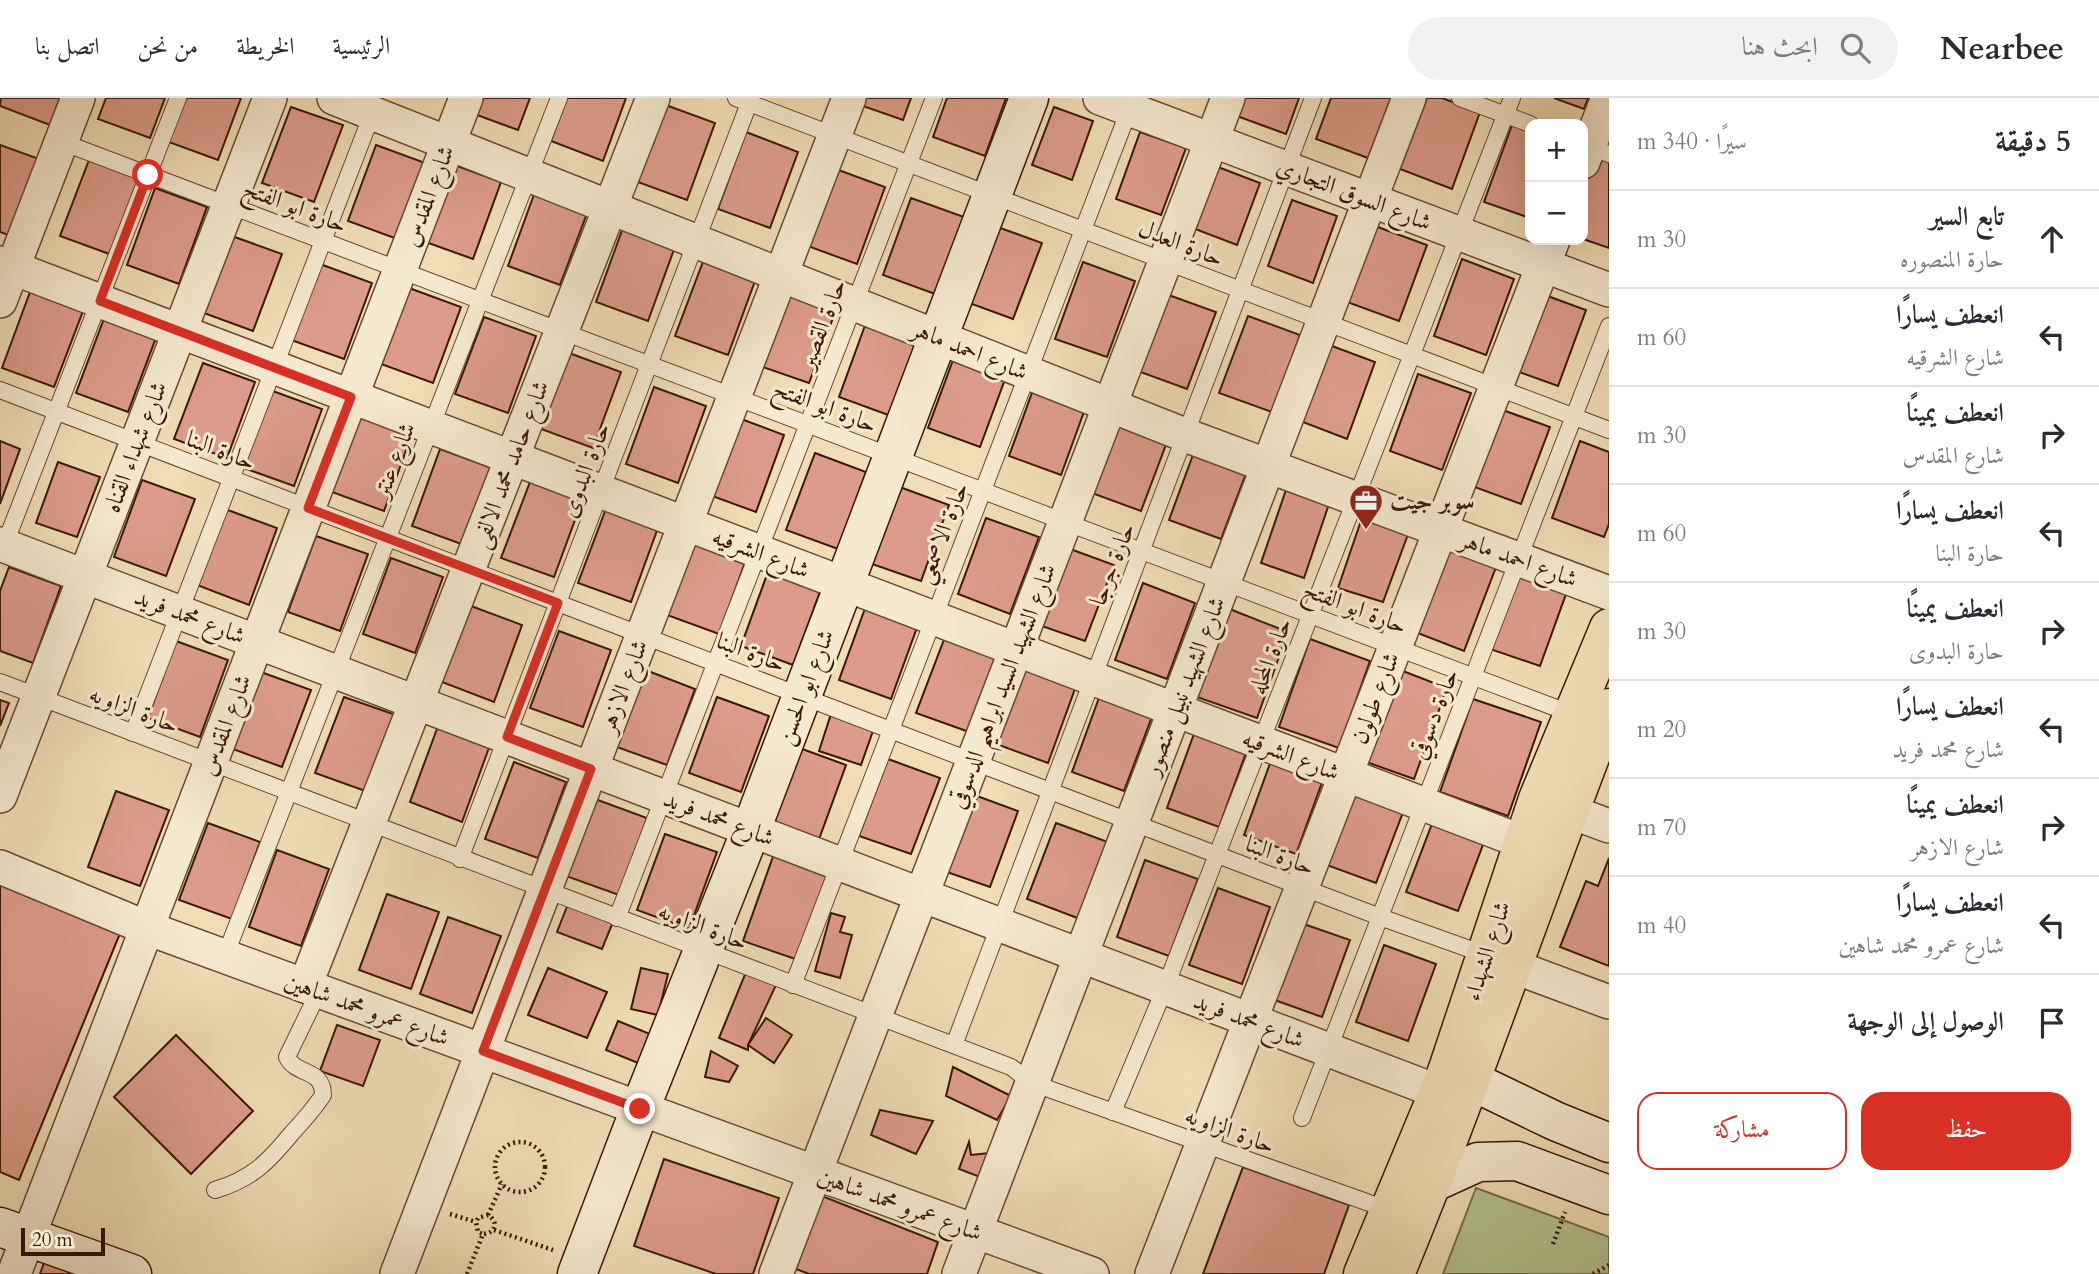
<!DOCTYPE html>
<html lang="ar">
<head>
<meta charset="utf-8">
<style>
	body { margin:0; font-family:Cardo,Amiri,serif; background:#f2f2f3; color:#2b2b33; direction:rtl }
	.controls { position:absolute; right:21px; top:21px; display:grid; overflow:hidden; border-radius:14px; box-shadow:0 7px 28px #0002 }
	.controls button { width:63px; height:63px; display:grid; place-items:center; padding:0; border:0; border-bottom:2px solid #e1e1e2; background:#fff; color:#2b2b33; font:35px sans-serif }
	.scale { position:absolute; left:21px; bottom:18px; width:84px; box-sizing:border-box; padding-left:7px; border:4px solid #391808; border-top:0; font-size:19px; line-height:24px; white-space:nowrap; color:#391808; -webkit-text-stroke:5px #f5e9cf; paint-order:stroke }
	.stop { position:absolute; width:21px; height:21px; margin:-16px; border:5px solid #d93025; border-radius:50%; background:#fff }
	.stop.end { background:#d93025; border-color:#fff; box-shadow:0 2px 7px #0008 }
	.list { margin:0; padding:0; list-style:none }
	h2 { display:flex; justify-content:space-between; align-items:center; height:91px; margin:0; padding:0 28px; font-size:30px }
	h2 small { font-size:23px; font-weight:400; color:#7c7c81 }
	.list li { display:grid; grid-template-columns:46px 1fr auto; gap:21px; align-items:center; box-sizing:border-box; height:98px; padding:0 28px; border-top:2px solid #e1e1e2 }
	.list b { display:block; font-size:26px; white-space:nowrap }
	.list p { margin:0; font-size:23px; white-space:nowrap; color:#7c7c81 }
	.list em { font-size:23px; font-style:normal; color:#7c7c81 }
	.actions { display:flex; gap:14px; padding:21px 28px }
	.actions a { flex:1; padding:16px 0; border:2px solid #d93025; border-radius:21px; text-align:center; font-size:24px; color:#d93025 }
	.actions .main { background:#d93025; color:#fff }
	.icon { flex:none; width:38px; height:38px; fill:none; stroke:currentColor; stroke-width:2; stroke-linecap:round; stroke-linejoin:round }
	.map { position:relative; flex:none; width:1609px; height:1176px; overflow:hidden; direction:ltr }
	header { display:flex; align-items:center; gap:42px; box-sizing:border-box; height:98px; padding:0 35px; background:#fff; border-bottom:2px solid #e1e1e2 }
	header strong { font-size:33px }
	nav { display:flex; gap:38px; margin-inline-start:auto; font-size:24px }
	.search { width:490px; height:63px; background:#f2f2f3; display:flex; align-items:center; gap:18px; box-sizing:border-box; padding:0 24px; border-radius:38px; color:#7c7c81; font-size:26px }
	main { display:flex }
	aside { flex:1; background:#fff }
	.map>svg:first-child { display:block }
	.green { fill:#b4c291; stroke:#766d4c; stroke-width:2 }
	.building { fill:#dd9c8b; stroke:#391808; stroke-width:2 }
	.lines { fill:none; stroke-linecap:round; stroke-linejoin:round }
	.lane-casing { stroke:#674933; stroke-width:18 }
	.street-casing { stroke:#674933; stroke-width:36 }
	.secondary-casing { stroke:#391808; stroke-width:41 }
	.highway-casing { stroke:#391808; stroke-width:41 }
	.path { stroke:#391808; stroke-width:4.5; stroke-dasharray:2 3.5; stroke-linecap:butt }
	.lane { stroke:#f5e9cf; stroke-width:16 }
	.street { stroke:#f5e9cf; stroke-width:33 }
	.secondary { stroke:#f5e9cf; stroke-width:38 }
	.highway { stroke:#f0ddb5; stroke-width:38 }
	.route { stroke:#d93025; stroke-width:9 }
	.labels { text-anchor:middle; stroke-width:6; stroke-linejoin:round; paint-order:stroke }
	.street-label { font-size:24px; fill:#391808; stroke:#f5e9cf }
	.poi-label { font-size:24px; font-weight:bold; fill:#391808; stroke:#f5e9cf; text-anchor:start }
</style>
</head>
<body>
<header>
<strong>Nearbee</strong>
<div class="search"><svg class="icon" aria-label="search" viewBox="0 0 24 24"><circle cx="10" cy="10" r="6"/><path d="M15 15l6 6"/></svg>ابحث هنا</div>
<nav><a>الرئيسية</a><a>الخريطة</a><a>من نحن</a><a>اتصل بنا</a></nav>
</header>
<main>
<aside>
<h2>5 دقيقة<small>سيرًا · 340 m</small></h2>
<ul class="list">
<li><svg class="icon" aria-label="ahead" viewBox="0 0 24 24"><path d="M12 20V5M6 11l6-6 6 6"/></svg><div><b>تابع السير</b><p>حارة المنصوره</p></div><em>30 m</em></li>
<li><svg class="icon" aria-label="left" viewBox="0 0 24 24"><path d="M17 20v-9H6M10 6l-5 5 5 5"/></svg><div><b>انعطف يسارًا</b><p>شارع الشرقيه</p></div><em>60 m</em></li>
<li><svg class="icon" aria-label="right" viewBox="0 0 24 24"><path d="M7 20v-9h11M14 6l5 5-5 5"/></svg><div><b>انعطف يمينًا</b><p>شارع المقدس</p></div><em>30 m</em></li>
<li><svg class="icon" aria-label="left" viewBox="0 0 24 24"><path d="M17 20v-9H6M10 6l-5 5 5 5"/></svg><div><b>انعطف يسارًا</b><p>حارة البنا</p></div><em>60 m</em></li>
<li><svg class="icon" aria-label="right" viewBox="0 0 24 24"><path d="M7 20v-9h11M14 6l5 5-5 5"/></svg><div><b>انعطف يمينًا</b><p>حارة البدوى</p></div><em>30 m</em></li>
<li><svg class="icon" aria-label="left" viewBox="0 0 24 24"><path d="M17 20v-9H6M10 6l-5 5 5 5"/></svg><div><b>انعطف يسارًا</b><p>شارع محمد فريد</p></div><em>20 m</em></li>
<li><svg class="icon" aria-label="right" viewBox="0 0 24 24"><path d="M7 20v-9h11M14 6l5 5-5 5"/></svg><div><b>انعطف يمينًا</b><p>شارع الازهر</p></div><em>70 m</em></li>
<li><svg class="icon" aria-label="left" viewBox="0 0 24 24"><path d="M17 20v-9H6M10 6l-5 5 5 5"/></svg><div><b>انعطف يسارًا</b><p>شارع عمرو محمد شاهين</p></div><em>40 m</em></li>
<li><svg class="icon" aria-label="arrive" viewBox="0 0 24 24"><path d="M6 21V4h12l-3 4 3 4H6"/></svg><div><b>الوصول إلى الوجهة</b></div></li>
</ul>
<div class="actions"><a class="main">حفظ</a><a>مشاركة</a></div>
</aside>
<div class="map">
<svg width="1609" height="1176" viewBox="0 0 1609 1176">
	<rect width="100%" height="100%" fill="#f0ddb5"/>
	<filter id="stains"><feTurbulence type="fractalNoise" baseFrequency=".00286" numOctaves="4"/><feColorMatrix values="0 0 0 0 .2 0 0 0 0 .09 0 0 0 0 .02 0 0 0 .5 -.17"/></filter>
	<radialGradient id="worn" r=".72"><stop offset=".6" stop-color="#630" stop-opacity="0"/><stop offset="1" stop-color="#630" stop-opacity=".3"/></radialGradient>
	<polygon class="green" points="1476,1090 1609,1139 1609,1176 1443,1176"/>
	<g class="building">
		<polygon points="1,0 60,0 50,27 0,8"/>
		<polygon points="106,0 165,0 150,40 98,21"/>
		<polygon points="182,0 241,0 218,62 166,43"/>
		<polygon points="471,0 530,0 518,32 466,13"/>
		<polygon points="567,0 626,0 603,63 551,43"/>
		<polygon points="859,0 911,0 903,22 857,6"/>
		<polygon points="947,0 1006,0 985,58 933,39"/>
		<polygon points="1240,0 1299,0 1286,36 1234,17"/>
		<polygon points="1331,0 1391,0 1368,60 1316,41"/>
		<polygon points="1427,0 1442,0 1480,14 1452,91 1400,71"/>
		<polygon points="1554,0 1588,0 1584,11"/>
		<polygon points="663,6 715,25 687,102 635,83"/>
		<polygon points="291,9 343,27 314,104 262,85"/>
		<polygon points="1054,9 1093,23 1072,82 1032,67"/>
		<polygon points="1512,27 1530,33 1530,120 1484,104"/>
		<polygon points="746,34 798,54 770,130 718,111"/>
		<polygon points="1140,34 1186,50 1161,117 1116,101"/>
		<polygon points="0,47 42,62 14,139 0,134"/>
		<polygon points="376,47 428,66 400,142 348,123"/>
		<polygon points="1591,57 1609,63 1609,150 1583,141 1583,80"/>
		<polygon points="89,62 141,81 112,157 60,138"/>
		<polygon points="449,65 501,84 473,161 420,142"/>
		<polygon points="1218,69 1260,85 1237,147 1195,131"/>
		<polygon points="833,70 885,89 857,166 805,147"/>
		<polygon points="155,90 207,109 179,186 127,167"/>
		<polygon points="536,91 589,110 560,187 508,168"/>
		<polygon points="911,100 964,119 935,196 883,177"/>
		<polygon points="1292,102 1337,118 1313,185 1268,168"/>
		<polygon points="989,126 1042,145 1013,221 961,202"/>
		<polygon points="624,127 676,146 648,223 596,204"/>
		<polygon points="1375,128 1427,147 1399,223 1347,204"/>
		<polygon points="229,137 282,156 253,233 201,214"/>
		<polygon points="704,161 756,180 728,257 675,238"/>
		<polygon points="1462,161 1514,181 1486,257 1434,238"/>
		<polygon points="1083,164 1135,183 1107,259 1055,241"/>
		<polygon points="320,166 372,185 344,261 291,242"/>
		<polygon points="409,190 461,209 433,285 381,266"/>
		<polygon points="785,190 837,209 809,285 757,267"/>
		<polygon points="1534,193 1586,212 1558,288 1505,269"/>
		<polygon points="30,194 83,213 54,289 2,270"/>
		<polygon points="1163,195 1216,214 1187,291 1135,272"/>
		<polygon points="105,218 157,237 128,314 76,295"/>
		<polygon points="1248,218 1300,237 1272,314 1219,295"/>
		<polygon points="484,219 536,238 508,315 455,296"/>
		<polygon points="867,222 919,242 891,318 839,299"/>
		<polygon points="1324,245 1375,264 1347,341 1295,321"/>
		<polygon points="956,254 1008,273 980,349 928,330"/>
		<polygon points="569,255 621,274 593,350 541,331"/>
		<polygon points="203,265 255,284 227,360 174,341"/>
		<polygon points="1418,276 1471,295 1442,372 1390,353"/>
		<polygon points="1037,281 1089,300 1061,377 1009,358"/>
		<polygon points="654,289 706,308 678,385 626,366"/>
		<polygon points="270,292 322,311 294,388 241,369"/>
		<polygon points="1497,310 1550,329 1521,406 1469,387"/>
		<polygon points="360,317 412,336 384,413 332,394"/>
		<polygon points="1117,317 1170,336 1141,413 1089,394"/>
		<polygon points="733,318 784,337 756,414 704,395"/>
		<polygon points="0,343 20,351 0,406"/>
		<polygon points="1580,343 1609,354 1609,426 1604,439 1552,420"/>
		<polygon points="1197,346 1250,365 1221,441 1169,422"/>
		<polygon points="440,351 492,370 464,447 412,428"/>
		<polygon points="815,355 866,374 838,451 786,432"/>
		<polygon points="58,364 100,379 77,439 36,425"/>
		<polygon points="142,382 195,401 166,478 114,459"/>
		<polygon points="1289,383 1332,397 1304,480 1261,465"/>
		<polygon points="530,384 582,403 554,479 501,460"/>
		<polygon points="897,388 949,407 921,483 869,465"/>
		<polygon points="607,408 659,427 631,504 578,485"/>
		<polygon points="225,411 277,430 249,507 197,487"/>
		<polygon points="1365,411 1411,428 1383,504 1338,490"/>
		<polygon points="986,420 1039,439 1010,516 958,496"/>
		<polygon points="316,438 368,456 340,533 288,514"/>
		<polygon points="695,441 747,459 719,536 667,517"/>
		<polygon points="1062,448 1114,467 1085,543 1033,525"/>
		<polygon points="1447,450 1496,469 1464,553 1415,534"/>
		<polygon points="391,460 443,479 415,555 363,536"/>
		<polygon points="9,469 61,488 33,565 0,553 0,493"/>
		<polygon points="769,471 821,491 793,567 741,548"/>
		<polygon points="1514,476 1566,496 1540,568 1487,550"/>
		<polygon points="1143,485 1195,505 1167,581 1115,562"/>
		<polygon points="867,505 919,524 891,601 839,582"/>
		<polygon points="471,508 522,527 494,604 442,584"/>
		<polygon points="1227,510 1288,534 1257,620 1194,598"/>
		<polygon points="559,533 611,552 583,629 530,610"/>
		<polygon points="945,539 997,558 969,634 916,615"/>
		<polygon points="1310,541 1370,563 1339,650 1279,629"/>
		<polygon points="176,543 228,562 200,639 148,620"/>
		<polygon points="1390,568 1447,590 1414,681 1358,661"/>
		<polygon points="1025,570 1076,588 1048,665 996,646"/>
		<polygon points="643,571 695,591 667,667 614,648"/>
		<polygon points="258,573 311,592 282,669 230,650"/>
		<polygon points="1100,597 1153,616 1124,693 1072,674"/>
		<polygon points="344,599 396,617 368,694 315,675"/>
		<polygon points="717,599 769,618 741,694 689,675"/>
		<polygon points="1473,601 1541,624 1508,718 1440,694"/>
		<polygon points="0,602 9,605 0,628"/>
		<polygon points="831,616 874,630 861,667 819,653"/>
		<polygon points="438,628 490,647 462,724 410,704"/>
		<polygon points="1195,633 1247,652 1219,729 1167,710"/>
		<polygon points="794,648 846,667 818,744 765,725"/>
		<polygon points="1272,660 1324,679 1296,756 1244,737"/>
		<polygon points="888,661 940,680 911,756 859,738"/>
		<polygon points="514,664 566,684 538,760 485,741"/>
		<polygon points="1352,690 1405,709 1376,785 1324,766"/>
		<polygon points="116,693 169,712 140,788 88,769"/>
		<polygon points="966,694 1018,713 990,789 938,771"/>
		<polygon points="595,701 647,720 619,797 566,778"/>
		<polygon points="1435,718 1487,736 1458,813 1406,794"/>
		<polygon points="208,725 260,744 232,821 179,802"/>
		<polygon points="1056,725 1108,744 1080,821 1027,801"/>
		<polygon points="665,736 717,754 689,831 637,812"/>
		<polygon points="277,752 329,771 301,848 249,829"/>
		<polygon points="775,753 830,773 798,862 743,843"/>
		<polygon points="1609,760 1609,868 1560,849 1586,783 1598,788"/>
		<polygon points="1145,762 1198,781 1169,858 1117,839"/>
		<polygon points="0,783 121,833 19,1082 0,1074"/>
		<polygon points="1218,790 1270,809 1242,886 1189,867"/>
		<polygon points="387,796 439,814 411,891 359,872"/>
		<polygon points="568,806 613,824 602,851 557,834"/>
		<polygon points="831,815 845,819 840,834 852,837 840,880 815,873"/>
		<polygon points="448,819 501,838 472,915 420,896"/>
		<polygon points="1298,824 1350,842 1322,919 1269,900"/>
		<polygon points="1384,847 1436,866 1408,943 1356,924"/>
		<polygon points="548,870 607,894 587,940 528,917"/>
		<polygon points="641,870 668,876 658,917 631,911"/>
		<polygon points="746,874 776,887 748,947 748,952 719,940"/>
		<polygon points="766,920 792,937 774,965 748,947"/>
		<polygon points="618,923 650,936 638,965 606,952"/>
		<polygon points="337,927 380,942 363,988 320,973"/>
		<polygon points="176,937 253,1013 191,1076 114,999"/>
		<polygon points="711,953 738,968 729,984 705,979"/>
		<polygon points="953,969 1011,998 997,1022 946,998"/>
		<polygon points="880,1012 933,1023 916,1056 871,1037"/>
		<polygon points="969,1044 971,1057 999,1054 988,1082 959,1071"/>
		<polygon points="664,1061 779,1100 753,1176 716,1176 634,1148"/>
		<polygon points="1243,1069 1349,1107 1324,1176 1203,1176"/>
		<polygon points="822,1098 938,1144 927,1176 809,1176 796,1171"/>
		<polygon points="45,1162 83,1176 40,1176"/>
	</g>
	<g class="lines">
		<g class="lane-casing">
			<g id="lane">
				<polyline points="736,0 1609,332"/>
				<polyline points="1460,0 1530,26"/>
				<polyline points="62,44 1572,616"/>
				<polyline points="1585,47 1609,56"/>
				<polyline points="0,292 1380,819 1486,857"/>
				<polyline points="3,451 178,0"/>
				<polyline points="0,584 1011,969 1032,985 1389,1112"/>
				<polyline points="133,635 374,11"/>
				<polyline points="460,761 751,0"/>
				<polyline points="617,820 934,0"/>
				<polyline points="225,858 559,0"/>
				<polyline points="793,887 1131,7"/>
				<polyline points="954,947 1313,0"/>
				<polyline points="1113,1014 1165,890 1512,0"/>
				<polyline points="1302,1020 1609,228"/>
				<path d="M 215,1092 C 252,1081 268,1064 292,1035 C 303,1023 314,1011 323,997 C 323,970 296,978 287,959 L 319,893"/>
			</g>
		</g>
		<g class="street-casing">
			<g id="street">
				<polyline points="334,0 1185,337 1609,495"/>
				<polyline points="1100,0 1609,192"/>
				<polyline points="1583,64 1608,0"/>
				<polyline points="0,165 1523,744"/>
				<polyline points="0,203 78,0"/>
				<polyline points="0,446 1439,994"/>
				<polyline points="0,698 270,0"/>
				<polyline points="1569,713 1609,728"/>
				<polyline points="0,769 147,830 1092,1176"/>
				<polyline points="1512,868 1609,904"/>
				<polyline points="305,888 653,0"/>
				<polyline points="14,1176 466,0"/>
				<polyline points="397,1176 849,0"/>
				<polyline points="776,1176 1228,0"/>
				<polyline points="959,1176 1409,0"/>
				<polyline points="1152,1176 1553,142"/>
			</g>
		</g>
		<g class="secondary-casing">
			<g id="secondary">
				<polyline points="1447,974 1472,983 1555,1023 1609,1045"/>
				<polyline points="1432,1085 1478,1064 1517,1063 1609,1097"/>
				<polyline points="0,1129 132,1176"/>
				<polyline points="577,1176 640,1011 751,732 1029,0"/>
			</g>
		</g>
		<g class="highway-casing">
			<g id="highway">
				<polyline points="1363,1176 1447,974 1538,701 1609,530"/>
				<path d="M 1395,1176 C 1472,990 1535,798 1609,610"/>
			</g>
		</g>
		<g class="path">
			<circle cx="520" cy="1069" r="25"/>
			<polyline points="450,1116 476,1124"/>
			<polyline points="488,1117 502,1086"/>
			<polyline points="494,1132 553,1152"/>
			<polyline points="1553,1146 1565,1114"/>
			<path d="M 467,1176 L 483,1136 C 496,1135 499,1124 488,1117 L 478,1120 L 476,1124 L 478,1134 L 483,1136"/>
			<polyline points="1593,1176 1609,1167"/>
		</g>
		<use href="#lane" class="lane"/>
		<use href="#street" class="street"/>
		<use href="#secondary" class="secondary"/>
		<use href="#highway" class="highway"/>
	</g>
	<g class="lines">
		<polyline class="route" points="148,77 100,203 351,299 308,410 558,505 507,639 591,671 483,953 640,1011"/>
	</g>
	<defs>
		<g id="office-pin" transform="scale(1.75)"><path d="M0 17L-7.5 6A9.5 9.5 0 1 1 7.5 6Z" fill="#8f2418" stroke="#f5e9cf"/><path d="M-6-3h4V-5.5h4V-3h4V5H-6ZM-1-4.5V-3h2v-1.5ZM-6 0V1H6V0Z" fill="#fff"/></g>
	</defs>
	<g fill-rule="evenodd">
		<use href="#office-pin" x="1366" y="403"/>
	</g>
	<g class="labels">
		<g class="street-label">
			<text transform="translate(1354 96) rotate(21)" y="8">شارع السوق التجاري</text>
			<text transform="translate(428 98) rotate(-69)" y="8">شارع المقدس</text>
			<text transform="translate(295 108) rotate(21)" y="8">حارة ابو الفتح</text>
			<text transform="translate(1181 145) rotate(21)" y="8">حارة العدل</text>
			<text transform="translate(822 226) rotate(-69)" y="8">حارة القصير</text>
			<text transform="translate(970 252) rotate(22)" y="8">شارع احمد ماهر</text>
			<text transform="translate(825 308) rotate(21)" y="8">حارة ابو الفتح</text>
			<text transform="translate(135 349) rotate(-69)" y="8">شارع شهداء القناه</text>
			<text transform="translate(221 352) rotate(21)" y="8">حارة البنا</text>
			<text transform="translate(394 362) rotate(-69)" y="8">شارع عنتر</text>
			<text transform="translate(510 366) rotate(-69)" y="8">شارع حامد محمد الالفى</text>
			<text transform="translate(585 372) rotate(-69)" y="8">حارة البدوى</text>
			<text transform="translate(942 435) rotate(-69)" y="8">حارة الاصمعي</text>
			<text transform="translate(761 455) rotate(21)" y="8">شارع الشرقيه</text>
			<text transform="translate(1519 461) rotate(20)" y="8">شارع احمد ماهر</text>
			<text transform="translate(1112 466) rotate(-69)" y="8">حارة جرجا</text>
			<text transform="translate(1355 509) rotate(21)" y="8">حارة ابو الفتح</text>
			<text transform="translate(190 518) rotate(21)" y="8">شارع محمد فريد</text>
			<text transform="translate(751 554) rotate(21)" y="8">حارة البنا</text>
			<text transform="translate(1270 558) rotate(-69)" y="8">حارة المحله</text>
			<text transform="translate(623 588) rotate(-69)" y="8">شارع الازهر</text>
			<text transform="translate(1002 588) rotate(-69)" y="8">شارع الشهيد السيد ابراهيم الدسوقي</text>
			<text transform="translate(1184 588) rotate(-69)" y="8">شارع الشهيد نبيل منصور</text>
			<text transform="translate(805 589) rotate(-69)" y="8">شارع ابو الحسن</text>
			<text transform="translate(1375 600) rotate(-69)" y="8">شارع طولون</text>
			<text transform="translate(134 611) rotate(21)" y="8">حارة الزاويه</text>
			<text transform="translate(1434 616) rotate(-69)" y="8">حارة دسوقي</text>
			<text transform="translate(225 627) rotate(-69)" y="8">شارع المقدس</text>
			<text transform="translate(1291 657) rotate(21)" y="8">شارع الشرقيه</text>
			<text transform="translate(719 720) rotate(21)" y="8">شارع محمد فريد</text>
			<text transform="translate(1280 757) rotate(21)" y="8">حارة البنا</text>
			<text transform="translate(703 828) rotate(21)" y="8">حارة الزاويه</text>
			<text transform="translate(1487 853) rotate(-72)" y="8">شارع الشهداء</text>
			<text transform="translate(367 911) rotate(20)" y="8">شارع عمرو محمد شاهين</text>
			<text transform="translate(1249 922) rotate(21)" y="8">شارع محمد فريد</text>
			<text transform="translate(1230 1032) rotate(20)" y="8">حارة الزاويه</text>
			<text transform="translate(900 1106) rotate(20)" y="8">شارع عمرو محمد شاهين</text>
		</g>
		<g class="poi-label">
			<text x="1390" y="411">سوبر جيت</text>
		</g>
	</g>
	<rect width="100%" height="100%" filter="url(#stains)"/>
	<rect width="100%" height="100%" fill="url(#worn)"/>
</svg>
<div class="controls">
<button>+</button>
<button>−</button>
</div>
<div class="scale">20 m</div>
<div class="stop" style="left:148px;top:77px"></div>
<div class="stop end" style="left:640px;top:1011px"></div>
</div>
</main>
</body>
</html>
